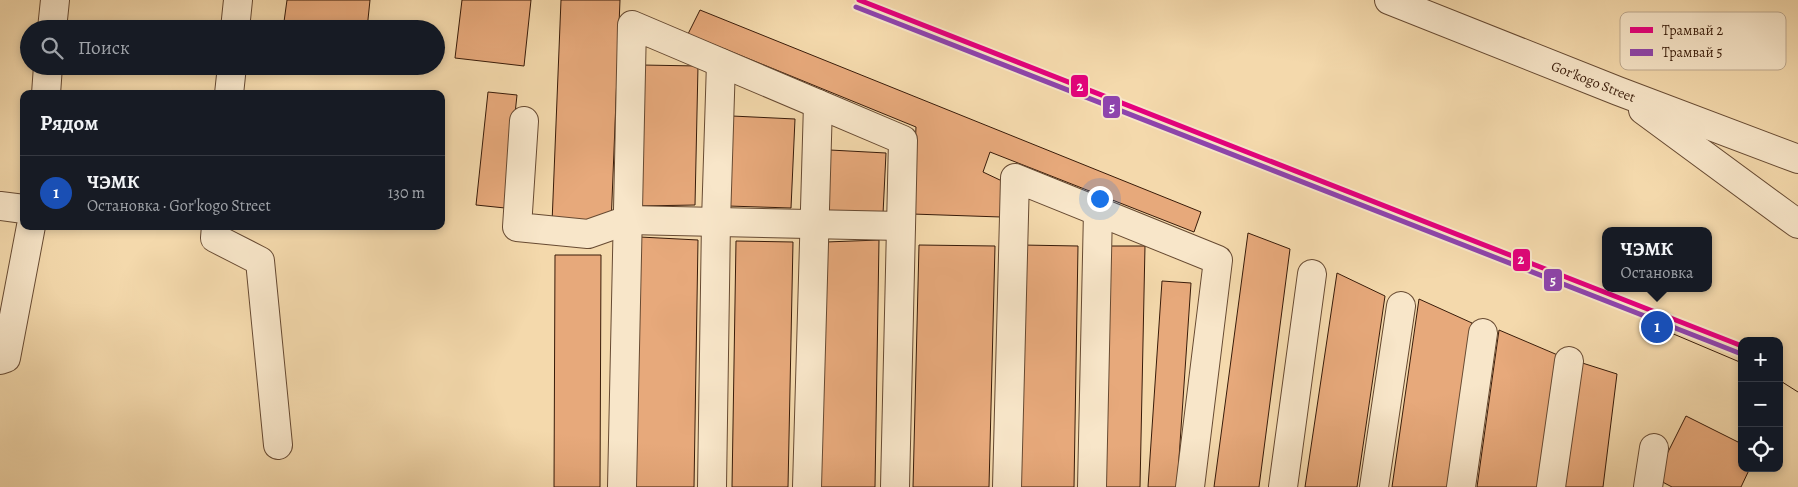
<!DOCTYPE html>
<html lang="ru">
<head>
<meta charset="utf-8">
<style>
	body { margin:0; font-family:Alegreya,serif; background:#20242c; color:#f1f3f6 }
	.controls { position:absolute; right:15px; bottom:15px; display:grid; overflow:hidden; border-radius:10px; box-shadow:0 2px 8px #0003 }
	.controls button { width:45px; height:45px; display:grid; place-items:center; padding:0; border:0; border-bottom:1px solid #363941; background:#171b24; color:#f1f3f6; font:25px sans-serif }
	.you { position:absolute; left:1099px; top:198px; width:18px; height:18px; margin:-12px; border:4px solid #fff; border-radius:50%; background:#1a73e8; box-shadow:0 0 0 8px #1a73e833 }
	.badge { display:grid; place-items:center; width:32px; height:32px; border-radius:50%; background:#c59692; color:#fff; font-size:16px; font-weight:700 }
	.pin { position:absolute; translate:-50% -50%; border:2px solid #fff; box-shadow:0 1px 5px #0006 }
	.popup { position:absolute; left:1602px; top:227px; width:110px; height:65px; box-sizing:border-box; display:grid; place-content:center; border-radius:10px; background:#171b24; filter:drop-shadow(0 1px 4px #0005); font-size:16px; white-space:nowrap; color:#9ea1a6 }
	.popup b { font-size:19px; color:#f1f3f6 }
	.popup::after { content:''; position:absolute; left:50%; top:100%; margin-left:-10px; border:10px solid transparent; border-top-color:#171b24 }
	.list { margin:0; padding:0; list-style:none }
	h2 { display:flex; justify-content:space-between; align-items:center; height:65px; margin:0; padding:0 20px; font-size:21px }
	h2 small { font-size:16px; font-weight:400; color:#9ea1a6 }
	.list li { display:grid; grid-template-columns:32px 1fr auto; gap:15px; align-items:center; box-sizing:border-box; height:75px; padding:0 20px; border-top:1px solid #363941 }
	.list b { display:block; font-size:19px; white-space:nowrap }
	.list p { margin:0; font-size:16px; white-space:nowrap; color:#9ea1a6 }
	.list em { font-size:16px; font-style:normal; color:#9ea1a6 }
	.icon { flex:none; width:28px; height:28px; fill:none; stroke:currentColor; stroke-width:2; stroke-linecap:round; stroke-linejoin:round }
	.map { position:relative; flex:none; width:1798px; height:487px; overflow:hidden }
	.search { position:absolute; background:#171b24; box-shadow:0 2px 8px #0003; left:20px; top:20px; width:425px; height:55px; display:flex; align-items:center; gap:12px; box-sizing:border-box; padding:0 18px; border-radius:28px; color:#9ea1a6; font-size:19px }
	.panel { position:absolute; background:#171b24; box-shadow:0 2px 8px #0003; left:20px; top:90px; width:425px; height:140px; border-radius:10px }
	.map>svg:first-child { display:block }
	.building { fill:#e7a97b; stroke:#381b09 }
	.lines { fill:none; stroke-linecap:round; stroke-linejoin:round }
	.minor-casing { stroke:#674a32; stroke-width:30 }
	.minor { stroke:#f8e6c9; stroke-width:28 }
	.tram { stroke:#381b09; stroke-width:1 }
	.tram-1-casing { stroke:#f8e6c9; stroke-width:9 }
	.tram-2-casing { stroke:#f8e6c9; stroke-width:9 }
	.tram-1 { stroke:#e5007d; stroke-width:5 }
	.tram-2 { stroke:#8e44ad; stroke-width:5 }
	.labels { text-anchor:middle; stroke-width:5; stroke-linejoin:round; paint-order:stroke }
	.street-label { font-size:14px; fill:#381b09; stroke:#f8e6c9 }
	.key { fill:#f8e6c9; stroke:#bea98f; stroke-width:1 }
	.key-label { font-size:14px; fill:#381b09 }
	.line-badge { stroke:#f8e6c9; stroke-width:2 }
	.badge-label { font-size:14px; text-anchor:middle; font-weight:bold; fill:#fff }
</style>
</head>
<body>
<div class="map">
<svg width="1798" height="487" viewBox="0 0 1798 487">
	<rect width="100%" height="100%" fill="#f4d9ac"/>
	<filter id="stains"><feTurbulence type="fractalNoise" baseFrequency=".004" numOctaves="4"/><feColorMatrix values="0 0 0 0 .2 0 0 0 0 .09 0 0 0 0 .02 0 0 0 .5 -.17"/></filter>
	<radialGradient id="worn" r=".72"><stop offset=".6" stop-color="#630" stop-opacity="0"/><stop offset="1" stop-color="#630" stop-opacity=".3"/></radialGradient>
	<g class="building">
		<polygon points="287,0 370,0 367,29 283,29"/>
		<polygon points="462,0 531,0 524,66 455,58"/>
		<polygon points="561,0 620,0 611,225 552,223"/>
		<polygon points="700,10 1201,212 1194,232 990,152 983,172 1002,181 1001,217 912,214 916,127 688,34"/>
		<polygon points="642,65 698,66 695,205 640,206"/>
		<polygon points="488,92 517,95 505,208 476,205"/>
		<polygon points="732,116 795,119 791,208 728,206"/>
		<polygon points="830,150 886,153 883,214 827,211"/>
		<polygon points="1248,233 1290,249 1259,487 1214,487"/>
		<polygon points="640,237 698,240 694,487 633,487"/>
		<polygon points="879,240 875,487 819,487 826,242"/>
		<polygon points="736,241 793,242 788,487 732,487"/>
		<polygon points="919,245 995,246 989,487 913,487"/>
		<polygon points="1022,245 1078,246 1074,487 1019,487"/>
		<polygon points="1110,246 1145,246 1140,487 1103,487"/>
		<polygon points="555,255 601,255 600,487 554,487"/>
		<polygon points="1337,273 1385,296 1357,487 1305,487"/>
		<polygon points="1162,281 1191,283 1177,487 1148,487"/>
		<polygon points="1419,299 1472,323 1448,487 1392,487"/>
		<polygon points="1499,330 1560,356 1541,487 1477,487"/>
		<polygon points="1576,361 1617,374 1603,487 1559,487"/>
		<polygon points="1686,416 1742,444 1742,468 1750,468 1741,487 1672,487 1655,478"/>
	</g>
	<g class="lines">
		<g class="minor-casing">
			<g id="minor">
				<path id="s1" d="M 1389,0 L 1618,91 L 1798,159"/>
				<polyline points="52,29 55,0"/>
				<polyline points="235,29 238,0"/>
				<polyline points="46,94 48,66"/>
				<polyline points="229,94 232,66"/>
				<polyline points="1643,110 1798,224"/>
				<polyline points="524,121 517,227 588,234 628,220 901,226"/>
				<polyline points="0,206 24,209"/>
				<polyline points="216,226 215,238 260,261 278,445"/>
				<polyline points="0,360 6,358 31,226"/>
				<polyline points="622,487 632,25 903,140 895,487"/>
				<polyline points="712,487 716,221 721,63"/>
				<polyline points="807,487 818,104"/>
				<polyline points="1007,487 1015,178 1218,260 1190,487"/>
				<polyline points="1092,487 1098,211"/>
				<polyline points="1283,487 1312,274"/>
				<polyline points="1374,487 1401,306"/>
				<polyline points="1461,487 1483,333"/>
				<polyline points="1551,487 1569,361"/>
				<polyline points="1648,487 1654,448"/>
			</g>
		</g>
		<use href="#minor" class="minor"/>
		<g class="tram">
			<polyline points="1657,327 1742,363"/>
			<polyline points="1779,380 1798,392"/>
		</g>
		<g class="tram-1-casing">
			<polyline id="tram-1" points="859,0 1742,346"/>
		</g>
		<g class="tram-2-casing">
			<polyline id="tram-2" points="856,7 1739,353"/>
		</g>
		<use href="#tram-1" class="tram-1"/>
		<use href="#tram-2" class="tram-2"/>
	</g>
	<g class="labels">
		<g class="street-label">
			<text dy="5" stroke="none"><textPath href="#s1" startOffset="220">Gor'kogo Street</textPath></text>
		</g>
	</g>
	<rect x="1620" y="12" width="166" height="58" rx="8" class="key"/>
	<rect x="1630" y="27" width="23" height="6" fill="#e5007d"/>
	<rect x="1630" y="49" width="23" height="7" fill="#8e44ad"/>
	<g class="key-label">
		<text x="1662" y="35">Трамвай 2</text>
		<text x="1662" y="57">Трамвай 5</text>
	</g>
	<g class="line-badge">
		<rect x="1070" y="74" width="19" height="24" rx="5" fill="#e5007d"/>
		<rect x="1102" y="95" width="19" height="24" rx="5" fill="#8e44ad"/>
		<rect x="1512" y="248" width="19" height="24" rx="5" fill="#e5007d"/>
		<rect x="1543" y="268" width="20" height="24" rx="5" fill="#8e44ad"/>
	</g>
	<g class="badge-label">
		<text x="1080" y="91">2</text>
		<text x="1112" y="112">5</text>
		<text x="1521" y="264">2</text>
		<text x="1553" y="285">5</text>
	</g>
	<rect width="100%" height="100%" filter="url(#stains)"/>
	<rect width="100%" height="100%" fill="url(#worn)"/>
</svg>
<div class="controls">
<button>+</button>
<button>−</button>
<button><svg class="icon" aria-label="locate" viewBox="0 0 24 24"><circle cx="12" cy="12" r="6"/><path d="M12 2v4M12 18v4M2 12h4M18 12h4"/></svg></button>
</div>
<div class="you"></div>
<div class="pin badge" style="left:1657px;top:327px;background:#1a4fb4">1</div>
<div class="popup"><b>ЧЭМК</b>Остановка</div>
<div class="search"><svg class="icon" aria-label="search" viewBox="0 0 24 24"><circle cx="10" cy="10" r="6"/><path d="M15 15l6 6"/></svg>Поиск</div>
<section class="panel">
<h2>Рядом<small></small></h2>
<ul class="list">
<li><span class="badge" style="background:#1a4fb4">1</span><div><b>ЧЭМК</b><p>Остановка · Gor'kogo Street</p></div><em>130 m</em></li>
</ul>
</section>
</div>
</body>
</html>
